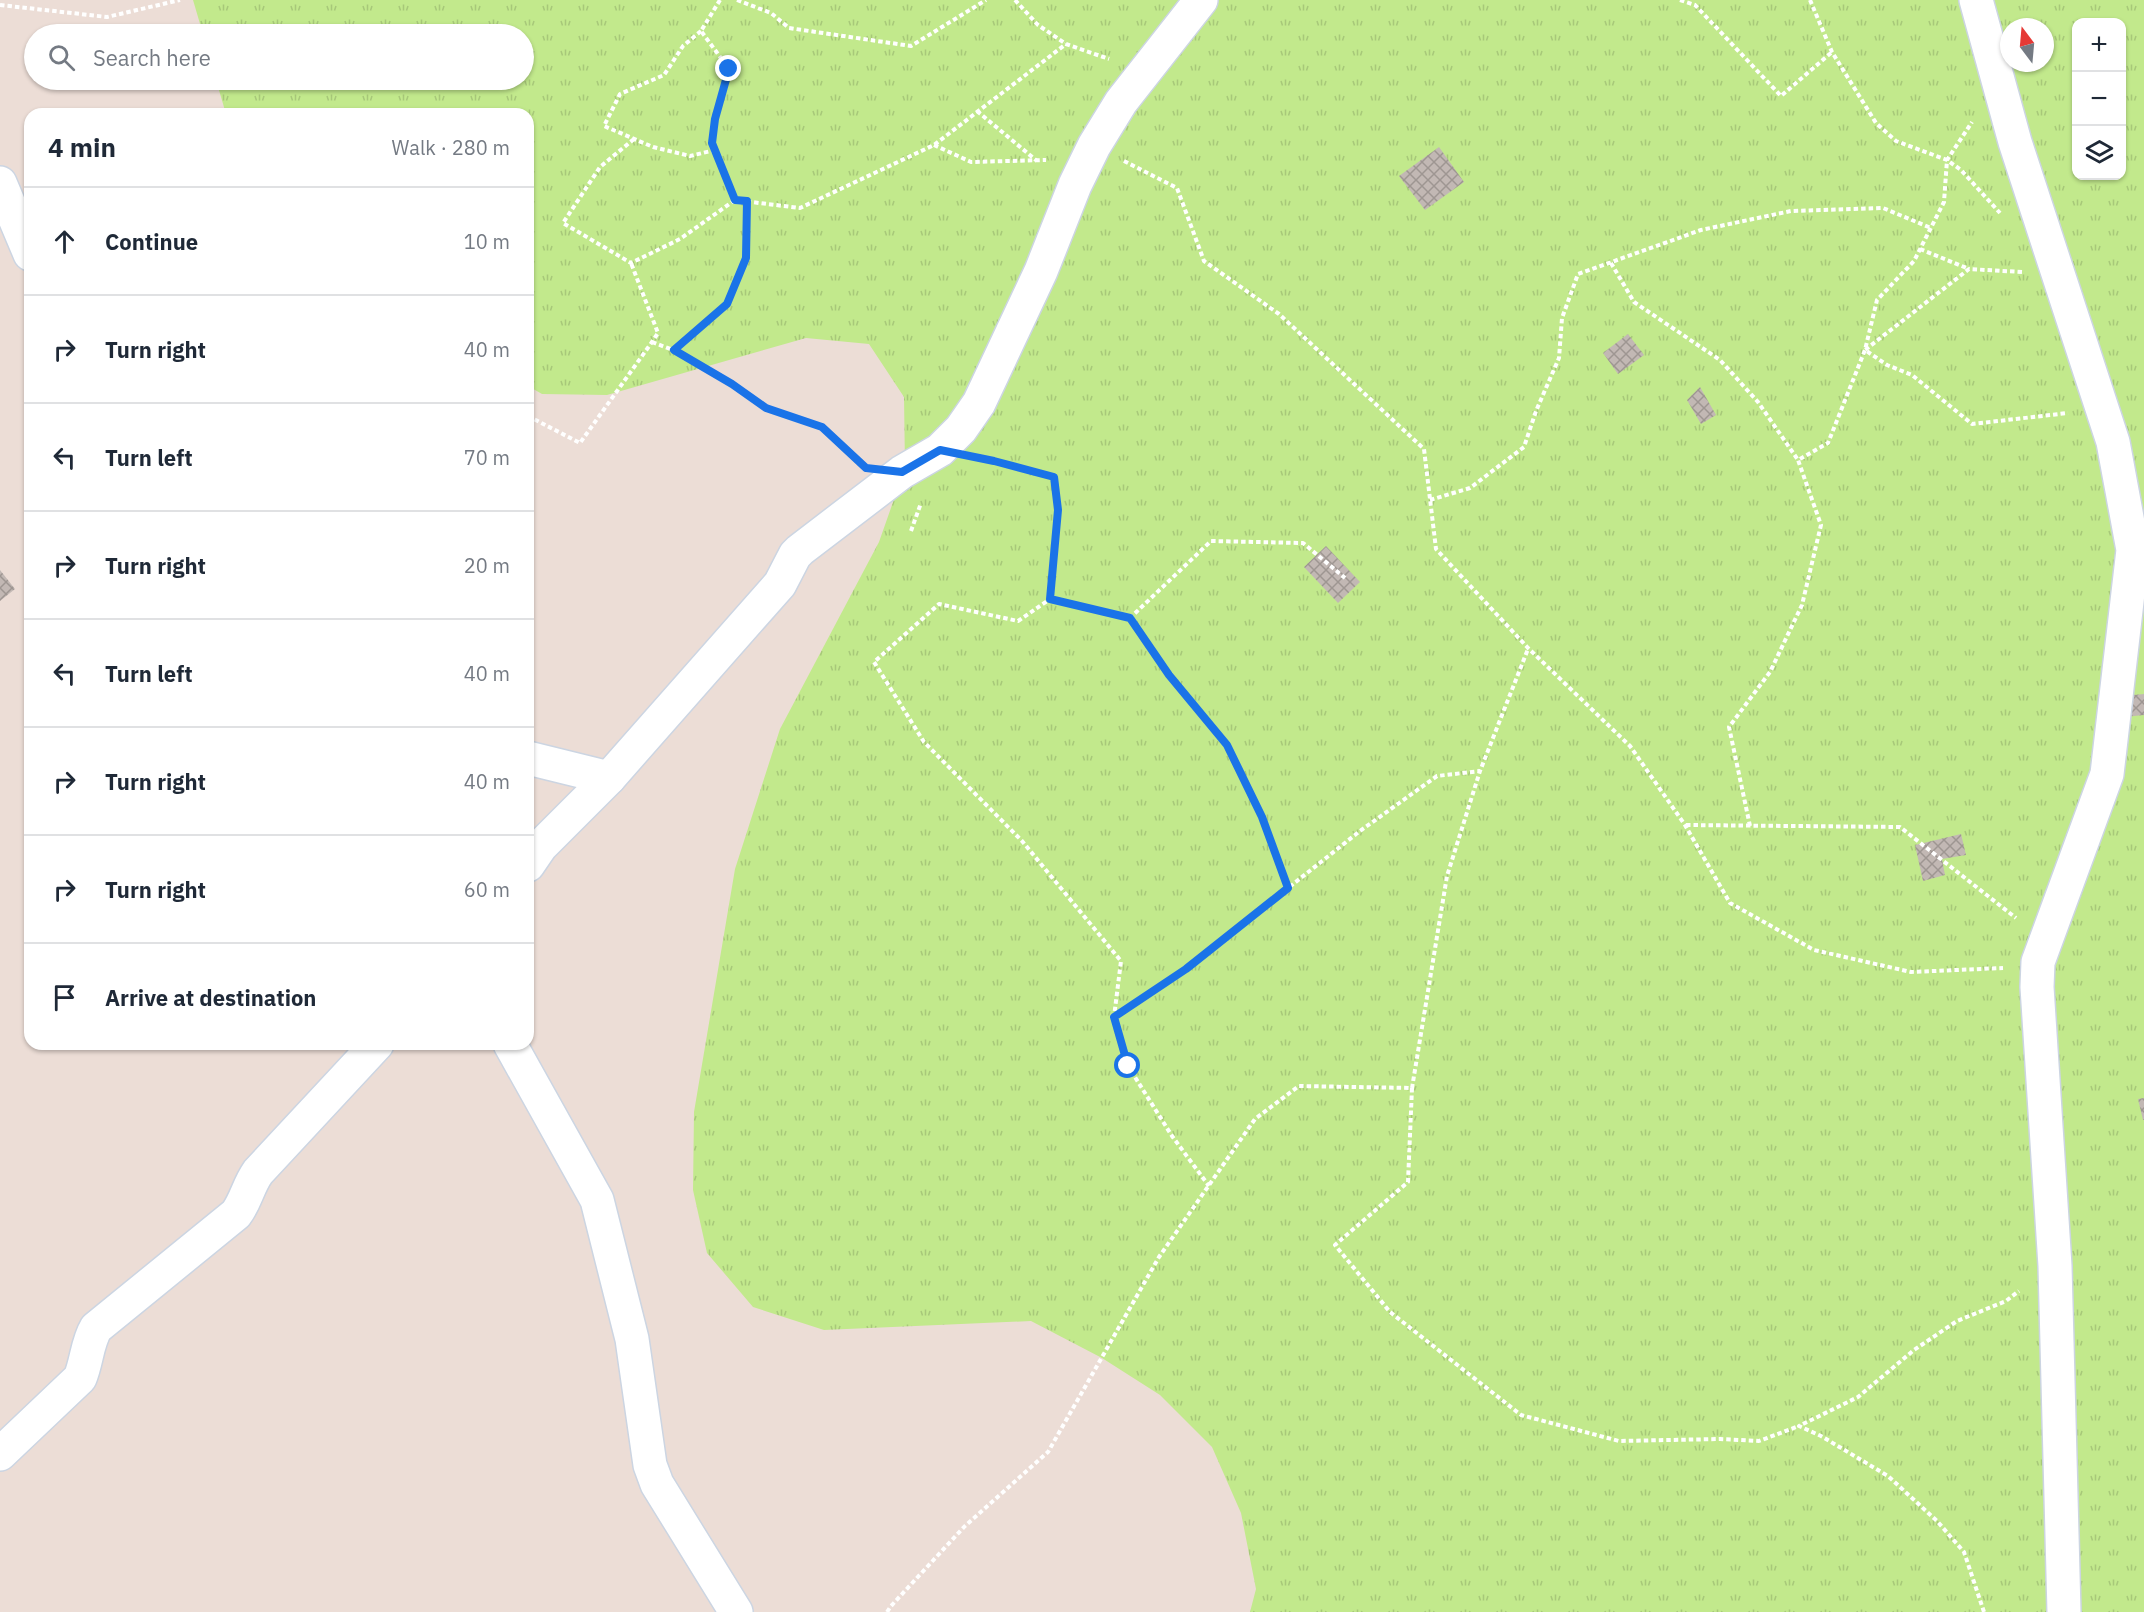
<!DOCTYPE html>
<html lang="en">
<head>
<meta charset="utf-8">
<style>
	body { margin:0; font-family:"IBM Plex Sans",sans-serif; background:#f2f2f3; color:#1f2937 }
	.controls { position:absolute; right:18px; top:18px; display:grid; overflow:hidden; border-radius:12px; box-shadow:0 2px 4px #0004 }
	.controls button { width:54px; height:54px; display:grid; place-items:center; padding:0; border:0; border-bottom:2px solid #e0e1e3; background:#fff; color:#1f2937; font:30px sans-serif }
	.compass { position:absolute; left:2000px; top:18px; width:54px; height:54px; border-radius:50%; background:#fff; box-shadow:0 2px 4px #0004; rotate:344deg }
	.stop { position:absolute; width:18px; height:18px; margin:-14px; border:4px solid #1a73e8; border-radius:50%; background:#fff }
	.stop.end { background:#1a73e8; border-color:#fff; box-shadow:0 2px 6px #0008 }
	.list { margin:0; padding:0; list-style:none }
	h2 { display:flex; justify-content:space-between; align-items:center; height:78px; margin:0; padding:0 24px; font-size:26px }
	h2 small { font-size:20px; font-weight:400; color:#747a83 }
	.list li { display:grid; grid-template-columns:39px 1fr auto; gap:18px; align-items:center; box-sizing:border-box; height:108px; padding:0 24px; border-top:2px solid #e0e1e3 }
	.list b { display:block; font-size:22px; white-space:nowrap }
	.list em { font-size:20px; font-style:normal; color:#747a83 }
	.icon { flex:none; width:33px; height:33px; fill:none; stroke:currentColor; stroke-width:2; stroke-linecap:round; stroke-linejoin:round }
	.map { position:relative; flex:none; width:2144px; height:1612px; overflow:hidden }
	.search { position:absolute; background:#fff; box-shadow:0 2px 4px #0004; left:24px; top:24px; width:510px; height:66px; display:flex; align-items:center; gap:15px; box-sizing:border-box; padding:0 21px; border-radius:33px; color:#747a83; font-size:22px }
	.panel { position:absolute; background:#fff; box-shadow:0 2px 4px #0004; left:24px; top:108px; width:510px; height:942px; border-radius:18px }
	.map>svg:first-child { display:block }
	.grass { fill:url(#grass-tufts); fill-rule:evenodd }
	.building { fill:url(#building-cross-hatch) }
	.lines { fill:none; stroke-linecap:round; stroke-linejoin:round }
	.street-casing { stroke:#ccd5e2; stroke-width:36 }
	.path { stroke:#fff; stroke-width:4; stroke-dasharray:4.5 3; stroke-linecap:butt }
	.street { stroke:#fff; stroke-width:33 }
	.route { stroke:#1a73e8; stroke-width:8 }
</style>
</head>
<body>
<div class="map">
<svg width="2144" height="1612" viewBox="0 0 2144 1612">
	<defs>
		<pattern id="grass-tufts" width="24" height="20" patternUnits="userSpaceOnUse" patternTransform="scale(1.5)"><rect width="24" height="20" fill="#c2e98c"/><path d="M3 7l-1-3M5 7V3M7 7l1-3M15 17l-1-3M17 17v-4M19 17l1-3" fill="none" stroke="#a7c879"/></pattern>
		<pattern id="building-cross-hatch" width="8" height="8" patternUnits="userSpaceOnUse" patternTransform="scale(1.5)"><rect width="8" height="8" fill="#c2b8b4"/><path d="M0 0l8 8M0 8l8-8" fill="none" stroke="#9e9692"/></pattern>
	</defs>
	<rect width="100%" height="100%" fill="#ecddd6"/>
	<path class="grass" d="M 193,0 L 2144,0 L 2144,1612 L 1250,1612 L 1256,1589 L 1241,1513 L 1212,1447 L 1160,1395 L 1102,1358 L 1031,1321 L 824,1330 L 753,1307 L 707,1253 L 693,1190 L 694,1112 L 735,869 L 780,729 L 879,542 L 905,468 L 904,397 L 869,344 L 806,338 L 607,395 L 542,394 L 528,386 L 528,114 L 226,114 L 216,80 L 524,80 L 524,34 L 203,34 ZM 2076,22 L 2122,22 L 2122,176 L 2076,176 ZM 2009,27 L 2045,27 L 2045,63 L 2009,63 Z"/>
	<g class="building">
		<polygon points="1439,147 1464,182 1425,210 1399,176"/>
		<polygon points="1628,334 1644,355 1618,374 1603,353"/>
		<polygon points="1700,387 1716,415 1701,424 1687,400"/>
		<polygon points="1326,546 1360,582 1338,603 1304,567"/>
		<polygon points="0,570 15,589 0,601"/>
		<polygon points="2144,694 2144,715 2124,717 2122,696"/>
		<polygon points="1961,834 1966,855 1942,859 1945,875 1923,881 1915,845"/>
		<polygon points="2144,1098 2144,1120 2143,1120 2138,1099"/>
	</g>
	<g class="lines">
		<g class="street-casing">
			<g id="street">
				<polyline points="1976,0 2015,142 2113,442 2133,550 2107,774 2038,962 2037,987 2055,1266 2064,1612"/>
				<polyline points="0,183 30,254"/>
				<polyline points="528,758 609,778"/>
				<polyline points="528,865 541,846 609,778 780,584 795,555 800,550 902,472 940,450 961,429 979,403 1041,271 1075,185 1094,146 1121,102 1201,0"/>
				<polyline points="510,1044 597,1200 632,1339 650,1465 657,1484 736,1612"/>
				<path d="M 0,1454 L 80,1378 C 87,1361 87,1343 96,1328 L 236,1214 C 246,1201 248,1186 258,1172 L 377,1044"/>
			</g>
		</g>
		<g class="path">
			<path d="M 720,0 L 701,31 L 729,69 C 723,90 707,130 715,150 L 735,200 L 800,208 L 934,145 L 1066,44"/>
			<polyline points="737,0 771,13 789,28 911,46 986,0"/>
			<polyline points="1015,0 1038,25 1066,44 1109,59"/>
			<polyline points="1680,0 1695,5 1781,96 1832,52"/>
			<polyline points="1810,0 1832,52 1876,123 1896,141 1947,160 1961,170 2000,213"/>
			<polyline points="0,5 107,17 180,0"/>
			<polyline points="701,31 683,46 664,75 620,94 604,126 653,147 690,156 715,150"/>
			<polyline points="977,111 1037,161"/>
			<polyline points="634,139 600,167 563,223 631,263 680,239 735,200"/>
			<polyline points="934,145 971,162 1046,160"/>
			<polyline points="1124,161 1177,188 1204,261 1279,314 1424,449 1436,549 1528,648 1630,746 1685,825 1730,903 1814,950 1911,972 2003,968"/>
			<polyline points="747,201 746,258 727,304 673,350 732,384 766,408 822,427 859,462"/>
			<polyline points="1920,249 1969,269"/>
			<polyline points="1611,263 1634,302 1720,360 1758,402 1798,460"/>
			<polyline points="2022,272 1969,269 1865,350 1887,365 1912,375 1972,424 2068,413"/>
			<polyline points="652,342 673,350"/>
			<polyline points="528,416 580,443 652,342 658,333 631,263"/>
			<polyline points="981,458 1054,477 1058,510 1050,599 1018,621 939,604 874,662 924,742 1022,841 1121,961 1114,1017 1128,1066 1172,1136 1209,1186"/>
			<polyline points="1430,500 1470,488 1524,447 1536,411 1559,358 1562,318 1578,274 1701,230 1791,211 1883,208 1931,228"/>
			<polyline points="911,531 921,503"/>
			<polyline points="1050,599 1130,618"/>
			<polyline points="1686,825 1900,827 2016,918"/>
			<polyline points="1750,826 1729,727 1770,672 1802,605 1821,525 1798,460 1828,443 1865,350 1877,300 1914,261 1944,202 1947,160 1972,122"/>
			<polyline points="1288,888 1262,817 1227,745 1169,675 1130,618 1211,541 1303,543 1345,578"/>
			<polyline points="1115,1016 1186,969 1360,831 1437,776 1480,771"/>
			<polyline points="1412,1088 1408,1182 1335,1245 1390,1312 1521,1415 1619,1441 1720,1439 1759,1441 1799,1426"/>
			<polyline points="887,1612 891,1606 965,1526 1048,1452 1159,1257 1255,1119 1299,1086 1412,1088 1447,876 1480,771 1528,649"/>
			<polyline points="1984,1612 1964,1552 1937,1521 1888,1476 1821,1436 1799,1426 1858,1397 1914,1350 1957,1321 2006,1301 2019,1291"/>
		</g>
		<use href="#street" class="street"/>
	</g>
	<g class="lines">
		<polyline class="route" points="729,69 715,119 712,143 735,200 747,201 746,258 727,304 674,350 732,384 766,408 822,427 866,468 902,472 940,450 994,461 1054,477 1058,510 1050,599 1130,618 1169,675 1227,745 1262,817 1288,888 1186,969 1114,1017 1128,1066"/>
	</g>
</svg>
<div class="controls">
<button>+</button>
<button>−</button>
<button><svg class="icon" aria-label="layers" viewBox="0 0 24 24"><path d="M12 4l9 5-9 5-9-5zM3 14l9 5 9-5"/></svg></button>
</div>
<svg class="compass" viewBox="-18 -18 36 36"><path d="M0-13l5 13h-10z" fill="#e53935"/><path d="M0 13l5-13h-10z" fill="#747a83"/></svg>
<div class="stop" style="left:1128px;top:1066px"></div>
<div class="stop end" style="left:729px;top:69px"></div>
<div class="search"><svg class="icon" aria-label="search" viewBox="0 0 24 24"><circle cx="10" cy="10" r="6"/><path d="M15 15l6 6"/></svg>Search here</div>
<section class="panel">
<h2>4 min<small>Walk · 280 m</small></h2>
<ul class="list">
<li><svg class="icon" aria-label="ahead" viewBox="0 0 24 24"><path d="M12 20V5M6 11l6-6 6 6"/></svg><div><b>Continue</b></div><em>10 m</em></li>
<li><svg class="icon" aria-label="right" viewBox="0 0 24 24"><path d="M7 20v-9h11M14 6l5 5-5 5"/></svg><div><b>Turn right</b></div><em>40 m</em></li>
<li><svg class="icon" aria-label="left" viewBox="0 0 24 24"><path d="M17 20v-9H6M10 6l-5 5 5 5"/></svg><div><b>Turn left</b></div><em>70 m</em></li>
<li><svg class="icon" aria-label="right" viewBox="0 0 24 24"><path d="M7 20v-9h11M14 6l5 5-5 5"/></svg><div><b>Turn right</b></div><em>20 m</em></li>
<li><svg class="icon" aria-label="left" viewBox="0 0 24 24"><path d="M17 20v-9H6M10 6l-5 5 5 5"/></svg><div><b>Turn left</b></div><em>40 m</em></li>
<li><svg class="icon" aria-label="right" viewBox="0 0 24 24"><path d="M7 20v-9h11M14 6l5 5-5 5"/></svg><div><b>Turn right</b></div><em>40 m</em></li>
<li><svg class="icon" aria-label="right" viewBox="0 0 24 24"><path d="M7 20v-9h11M14 6l5 5-5 5"/></svg><div><b>Turn right</b></div><em>60 m</em></li>
<li><svg class="icon" aria-label="arrive" viewBox="0 0 24 24"><path d="M6 21V4h12l-3 4 3 4H6"/></svg><div><b>Arrive at destination</b></div></li>
</ul>
</section>
</div>
</body>
</html>
